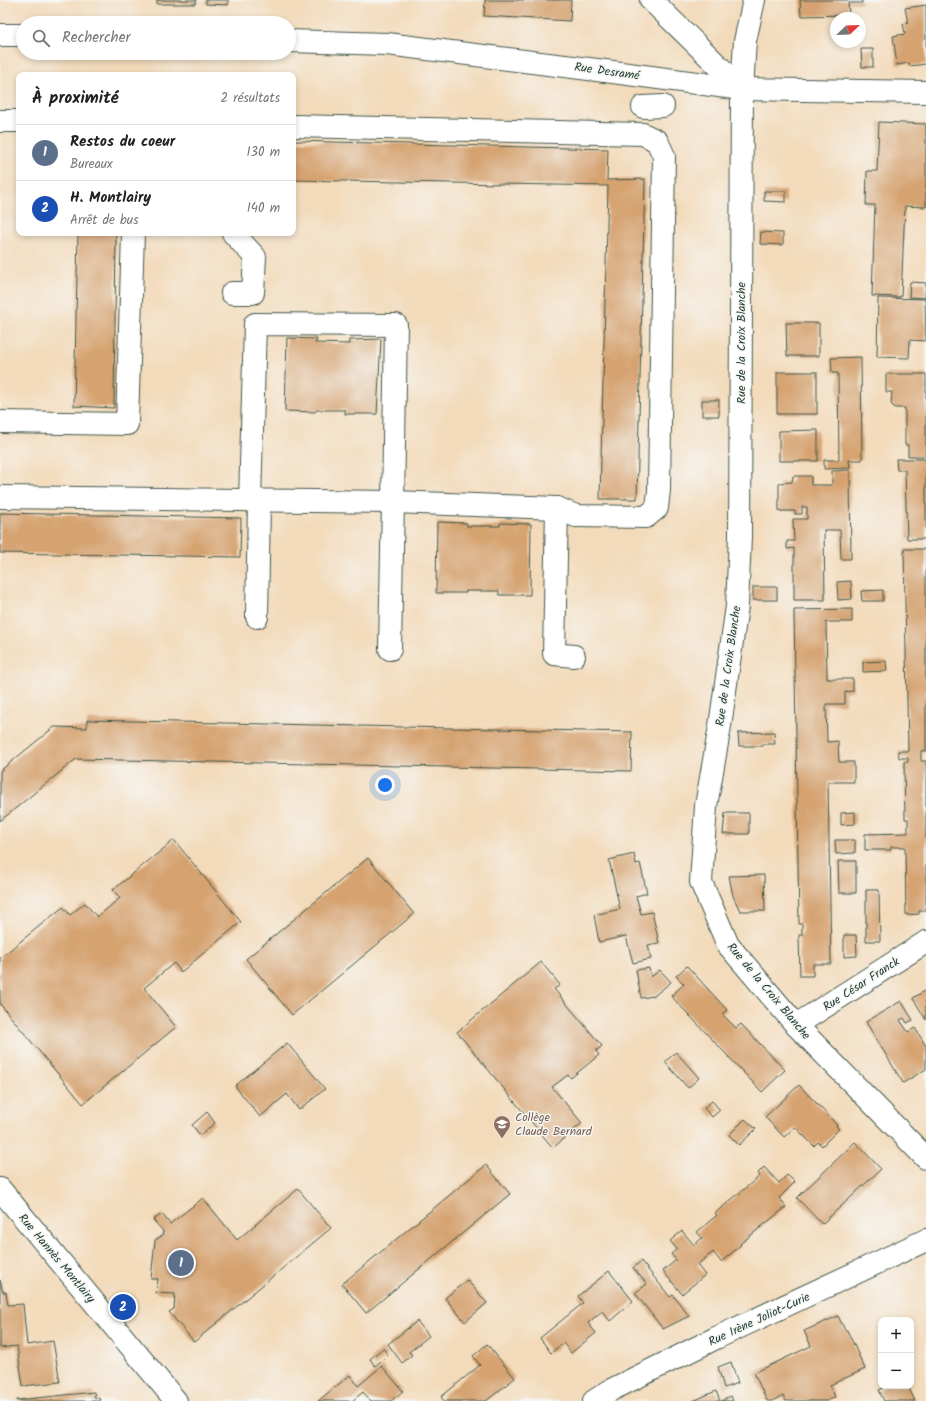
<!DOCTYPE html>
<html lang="fr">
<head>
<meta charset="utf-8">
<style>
	body { margin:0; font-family:Kalam,sans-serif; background:#f2f2f2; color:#222 }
	.controls { position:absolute; right:12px; bottom:12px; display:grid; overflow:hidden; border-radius:8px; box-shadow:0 2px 6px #0003 }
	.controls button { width:36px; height:36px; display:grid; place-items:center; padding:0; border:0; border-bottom:1px solid #e0e0e0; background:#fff; color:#222; font:20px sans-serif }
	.compass { position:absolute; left:830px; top:12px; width:36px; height:36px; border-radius:50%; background:#fff; box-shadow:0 2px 6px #0003; rotate:67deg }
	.you { position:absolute; left:385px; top:785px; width:14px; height:14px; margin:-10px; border:3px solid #fff; border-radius:50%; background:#1a73e8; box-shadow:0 0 0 6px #1a73e833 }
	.badge { display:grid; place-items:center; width:26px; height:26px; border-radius:50%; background:#db2777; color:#fff; font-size:13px; font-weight:700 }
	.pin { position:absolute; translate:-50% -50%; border:2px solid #fff; box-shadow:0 1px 4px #0006 }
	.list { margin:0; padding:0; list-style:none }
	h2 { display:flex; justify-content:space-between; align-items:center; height:52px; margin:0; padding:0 16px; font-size:17px }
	h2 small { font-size:13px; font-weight:400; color:#767676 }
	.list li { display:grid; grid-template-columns:26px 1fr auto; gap:12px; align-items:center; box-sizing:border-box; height:56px; padding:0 16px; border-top:1px solid #e0e0e0 }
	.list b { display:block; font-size:15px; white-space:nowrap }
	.list p { margin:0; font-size:13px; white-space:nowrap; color:#767676 }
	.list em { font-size:13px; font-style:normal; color:#767676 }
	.icon { flex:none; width:22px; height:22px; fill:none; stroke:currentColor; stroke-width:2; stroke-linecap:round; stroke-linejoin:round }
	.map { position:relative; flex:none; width:926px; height:1401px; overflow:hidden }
	.search { position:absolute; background:#fff; box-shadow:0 2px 6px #0003; left:16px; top:16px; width:280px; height:44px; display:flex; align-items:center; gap:10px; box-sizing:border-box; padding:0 14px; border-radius:22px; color:#767676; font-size:15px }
	.panel { position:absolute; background:#fff; box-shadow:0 2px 6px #0003; left:16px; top:72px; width:280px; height:164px; border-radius:8px }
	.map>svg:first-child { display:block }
	.building { fill:#d5a26f }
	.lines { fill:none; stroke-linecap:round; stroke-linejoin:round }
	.pedestrian-casing { stroke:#3f5548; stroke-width:24 }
	.minor-casing { stroke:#3f5548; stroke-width:24 }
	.tertiary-casing { stroke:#3f5548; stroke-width:24 }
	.pedestrian { stroke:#fff; stroke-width:22 }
	.minor { stroke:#fff; stroke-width:22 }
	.tertiary { stroke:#fff; stroke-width:22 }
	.labels { text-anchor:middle; stroke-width:3; stroke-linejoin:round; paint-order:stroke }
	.street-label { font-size:12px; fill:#1f3d34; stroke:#f6f6f2 }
	.education-label { font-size:12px; fill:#785e54; stroke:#f6f6f2; text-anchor:start }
</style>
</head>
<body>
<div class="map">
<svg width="926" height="1401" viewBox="0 0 926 1401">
	<rect width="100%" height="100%" fill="#f6f6f2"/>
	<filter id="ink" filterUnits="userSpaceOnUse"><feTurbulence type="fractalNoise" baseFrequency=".025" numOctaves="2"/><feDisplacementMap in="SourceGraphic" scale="8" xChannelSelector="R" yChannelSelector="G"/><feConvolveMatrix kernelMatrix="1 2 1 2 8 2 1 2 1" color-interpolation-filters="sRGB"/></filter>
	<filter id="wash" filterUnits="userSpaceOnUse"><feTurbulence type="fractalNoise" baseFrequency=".012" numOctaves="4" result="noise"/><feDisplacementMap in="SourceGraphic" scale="16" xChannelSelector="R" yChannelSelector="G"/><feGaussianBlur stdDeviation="0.9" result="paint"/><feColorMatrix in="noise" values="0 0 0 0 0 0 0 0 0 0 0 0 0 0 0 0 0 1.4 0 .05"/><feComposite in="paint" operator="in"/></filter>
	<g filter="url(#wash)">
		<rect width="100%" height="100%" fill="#f3daba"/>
		<g id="blocks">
			<g class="building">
				<polygon points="157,0 197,0 195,4 157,4"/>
				<polygon points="206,0 228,0 228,5 206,4"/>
				<polygon points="485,0 571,0 570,21 484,16"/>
				<polygon points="800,0 862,0 862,3 848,3 849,15 801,16"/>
				<polygon points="926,5 926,64 910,66 909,63 897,65 893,36 905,34 903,24 908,23 905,8"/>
				<polygon points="861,49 873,49 873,67 862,67"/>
				<polygon points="879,122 926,124 926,207 905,206 901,297 872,296 875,205 866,205 867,171 877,171"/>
				<polygon points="293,141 608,149 607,180 645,179 637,499 600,499 608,186 293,180"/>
				<polygon points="764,191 786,191 786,202 764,201"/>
				<polygon points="761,232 783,233 783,245 760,244"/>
				<polygon points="78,233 116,233 114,408 74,406"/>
				<polygon points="910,282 926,283 925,298 909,297"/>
				<polygon points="878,298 925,299 926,341 910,340 909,358 877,357"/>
				<polygon points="786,323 819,323 819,356 787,356"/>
				<polygon points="287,338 317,339 315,343 349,344 349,340 381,339 377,414 345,414 345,410 317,410 315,412 285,411"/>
				<polygon points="861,357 862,460 849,460 850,468 824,469 824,460 839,460 838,373 832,373 831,358"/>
				<rect x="777" y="372" width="40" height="42"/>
				<polygon points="886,374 926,374 926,456 908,456 908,445 905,445 905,408 895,408 891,404 892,392 886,392"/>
				<rect x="702" y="400" width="17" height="16"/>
				<polygon points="818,430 818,461 779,461 779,431"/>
				<polygon points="896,459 926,459 926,539 907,539 905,470 897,470"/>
				<polygon points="850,470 851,559 841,559 840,530 824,530 825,600 794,600 794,548 787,549 787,541 794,541 793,519 807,519 807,507 802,507 802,514 795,514 795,511 779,511 779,483 792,482 793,476 811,476 811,485 832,485 832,471"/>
				<polygon points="0,513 241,518 240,557 0,553"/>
				<polygon points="437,522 467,523 467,526 500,526 500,523 531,524 530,595 499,595 499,591 466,591 466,593 436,593"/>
				<polygon points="904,549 926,549 926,751 921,751 921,761 926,761 926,911 919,911 919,914 906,915 905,847 891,847 891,850 865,850 865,834 908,833 908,819 905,819 904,762 908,762 908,758 899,758 898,751 908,751"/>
				<polygon points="851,581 852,599 838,600 837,582"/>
				<rect x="753" y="587" width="24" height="13"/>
				<polygon points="883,590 883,601 862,601 861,591"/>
				<polygon points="852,609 852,622 826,622 827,679 853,679 853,691 845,692 845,704 826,704 827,742 838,741 839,762 854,762 854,782 828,782 831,964 813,964 813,976 800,976 799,935 802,935 802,924 799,924 794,610"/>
				<polygon points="886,661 887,671 863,672 863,662"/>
				<polygon points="87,720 632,732 631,771 76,759 0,821 0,771 54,727 87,728"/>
				<polygon points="774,732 775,744 763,744 763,746 739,746 738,733"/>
				<polygon points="855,812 855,824 841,825 841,813"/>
				<polygon points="725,813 749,813 749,834 723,834"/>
				<polygon points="174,840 241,922 181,972 174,963 144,988 176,1027 83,1104 0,1004 0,958 63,907 70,915 85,903 97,917 120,898 113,890"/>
				<polygon points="835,840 855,840 855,853 836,854"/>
				<polygon points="634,854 636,864 640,863 647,893 636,896 641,914 652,912 659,943 648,945 651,959 633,963 626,936 599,942 594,915 620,909 609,860"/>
				<polygon points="368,858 414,914 292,1015 246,959"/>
				<polygon points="838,861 856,861 856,893 839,893"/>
				<polygon points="764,875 765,911 740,911 733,896 729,876"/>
				<polygon points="866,890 879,890 880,941 866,941"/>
				<polygon points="844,935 856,935 857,956 844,957"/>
				<polygon points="541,962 560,985 554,989 602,1046 596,1051 599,1055 571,1078 568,1075 552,1087 582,1123 553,1148 457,1032"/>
				<polygon points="687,966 727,1010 722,1014 736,1028 741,1024 785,1070 762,1092 671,996 684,984 676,976"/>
				<polygon points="649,968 651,977 660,970 671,982 654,996 641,998 636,970"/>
				<polygon points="926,990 926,1020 913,998"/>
				<polygon points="901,1001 913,1020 907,1023 904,1018 900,1020 908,1032 915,1028 926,1046 926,1069 903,1083 866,1022"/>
				<polygon points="287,1043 325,1089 299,1110 287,1094 260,1117 235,1086"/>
				<polygon points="676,1052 699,1078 688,1088 665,1062"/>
				<polygon points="799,1085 837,1125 836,1126 839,1129 822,1146 818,1142 814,1146 795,1127 784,1137 765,1117"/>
				<polygon points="712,1101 720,1110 712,1117 704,1108"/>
				<polygon points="207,1112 215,1123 200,1135 192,1125"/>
				<polygon points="745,1119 756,1129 739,1145 729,1135"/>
				<polygon points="855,1142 881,1169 822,1224 797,1198"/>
				<polygon points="486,1165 510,1194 366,1313 342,1284"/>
				<polygon points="764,1167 779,1183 787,1175 795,1182 779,1198 786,1207 740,1244 741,1245 721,1262 713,1252 697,1265 705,1275 682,1294 663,1271 676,1260 671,1254 677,1249 670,1241 682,1231 694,1245 702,1238 697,1232 717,1215 715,1213 760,1176 758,1173"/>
				<polygon points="298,1189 331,1228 194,1342 169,1312 174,1309 175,1294 156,1293 158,1279 151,1279 155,1240 162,1236 163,1231 153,1220 162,1214 170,1224 203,1198 237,1240"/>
				<polygon points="641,1261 670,1297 673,1295 689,1316 663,1329 635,1293 647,1284 633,1268"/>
				<polygon points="609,1271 633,1301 610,1321 602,1311 588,1323 596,1333 571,1353 563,1343 551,1353 540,1338 583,1303 578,1296"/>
				<polygon points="0,1280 3,1292 6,1292 8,1305 23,1304 27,1345 53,1341 60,1382 23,1386 17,1346 0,1348"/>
				<polygon points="467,1280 487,1303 465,1322 445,1298"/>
				<polygon points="838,1316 845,1330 847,1330 865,1369 830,1385 835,1397 827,1401 786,1401 783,1396 773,1401 767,1401 754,1373 811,1346 804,1331"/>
				<polygon points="417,1321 429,1336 409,1352 412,1355 402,1363 388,1344"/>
				<polygon points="487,1344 515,1378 486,1401 444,1401 441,1397 480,1365 473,1356"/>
				<polygon points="383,1348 388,1355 375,1366 370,1359"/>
				<polygon points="731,1362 738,1383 724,1388 718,1367"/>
				<polygon points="382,1366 403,1391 391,1401 371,1401 363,1392 352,1401 318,1401 350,1375 358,1386"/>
				<polygon points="888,1386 908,1386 915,1401 884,1401 879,1390"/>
				<polygon points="716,1391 720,1401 693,1401"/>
				<polygon points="94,1392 95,1398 99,1398 100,1401 17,1401 17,1400"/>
				<polygon points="731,1396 733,1401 721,1401"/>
			</g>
		</g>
	</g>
	<g filter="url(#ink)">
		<use href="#blocks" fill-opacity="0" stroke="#3f5548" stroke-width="1"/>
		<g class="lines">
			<g class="pedestrian-casing">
				<g id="pedestrian">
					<polyline points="643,107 663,106"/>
					<polyline points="0,121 19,121"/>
					<polyline points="293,126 643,134 657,141 664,156 659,490 657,508 646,517 576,516 557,508 393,502 390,649"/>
					<polyline points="232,293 253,293 255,257 233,233"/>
					<polyline points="0,422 127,424 133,233"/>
					<polyline points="0,497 393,502 396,325 255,324 250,501"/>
					<polyline points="557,508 554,654 574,656"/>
					<polyline points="257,617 259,501"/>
				</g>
			</g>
			<g class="minor-casing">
				<g id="minor">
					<polyline points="651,0 742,89"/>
					<polyline points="754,0 745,41 742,89 740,537 737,606 720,726 706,806 701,882 728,945 796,1025 926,1158"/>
					<polyline points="0,35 23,35"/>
					<polyline points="289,41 387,44 613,72 742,89 926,92"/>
					<polyline points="796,1025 926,942"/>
				</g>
			</g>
			<g class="tertiary-casing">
				<g id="tertiary">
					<polyline points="0,1189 176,1401"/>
					<polyline points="594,1401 611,1390 716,1338 926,1240"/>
				</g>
			</g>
			<use href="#pedestrian" class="pedestrian"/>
			<use href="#minor" class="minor"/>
			<use href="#tertiary" class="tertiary"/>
		</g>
	</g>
	<defs>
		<g id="school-pin" transform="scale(0.9)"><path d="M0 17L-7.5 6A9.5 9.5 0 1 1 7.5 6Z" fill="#8d6e63" stroke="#f6f6f2"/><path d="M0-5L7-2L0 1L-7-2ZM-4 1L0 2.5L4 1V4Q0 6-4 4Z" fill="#fff"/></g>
	</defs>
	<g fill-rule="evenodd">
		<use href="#school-pin" x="502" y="1124"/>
	</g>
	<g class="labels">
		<g class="street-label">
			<text transform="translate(607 71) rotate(8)" y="4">Rue Desramé</text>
			<text transform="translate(741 343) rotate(-90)" y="4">Rue de la Croix Blanche</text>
			<text transform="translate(728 666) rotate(-82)" y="4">Rue de la Croix Blanche</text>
			<text transform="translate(861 984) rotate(-33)" y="4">Rue César Franck</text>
			<text transform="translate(769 991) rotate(50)" y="4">Rue de la Croix Blanche</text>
			<text transform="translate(57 1258) rotate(50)" y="4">Rue Hannès Montlairy</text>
			<text transform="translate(759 1319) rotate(-25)" y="4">Rue Irène Joliot-Curie</text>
		</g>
		<g class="education-label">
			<text x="515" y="1121">Collège<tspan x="515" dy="14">Claude Bernard</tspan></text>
		</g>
	</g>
</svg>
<div class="controls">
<button>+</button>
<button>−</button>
</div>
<svg class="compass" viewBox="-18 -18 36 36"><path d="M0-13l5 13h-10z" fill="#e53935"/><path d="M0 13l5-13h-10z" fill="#767676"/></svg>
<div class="you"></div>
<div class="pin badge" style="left:181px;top:1263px;background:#5c6f8a">1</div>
<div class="pin badge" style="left:123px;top:1307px;background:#1a4fb4">2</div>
<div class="search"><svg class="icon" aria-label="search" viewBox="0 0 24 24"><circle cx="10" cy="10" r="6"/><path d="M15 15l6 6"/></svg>Rechercher</div>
<section class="panel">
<h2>À proximité<small>2 résultats</small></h2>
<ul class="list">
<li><span class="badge" style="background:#5c6f8a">1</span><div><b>Restos du coeur</b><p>Bureaux</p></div><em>130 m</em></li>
<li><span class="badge" style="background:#1a4fb4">2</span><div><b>H. Montlairy</b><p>Arrêt de bus</p></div><em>140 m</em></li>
</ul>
</section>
</div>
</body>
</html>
